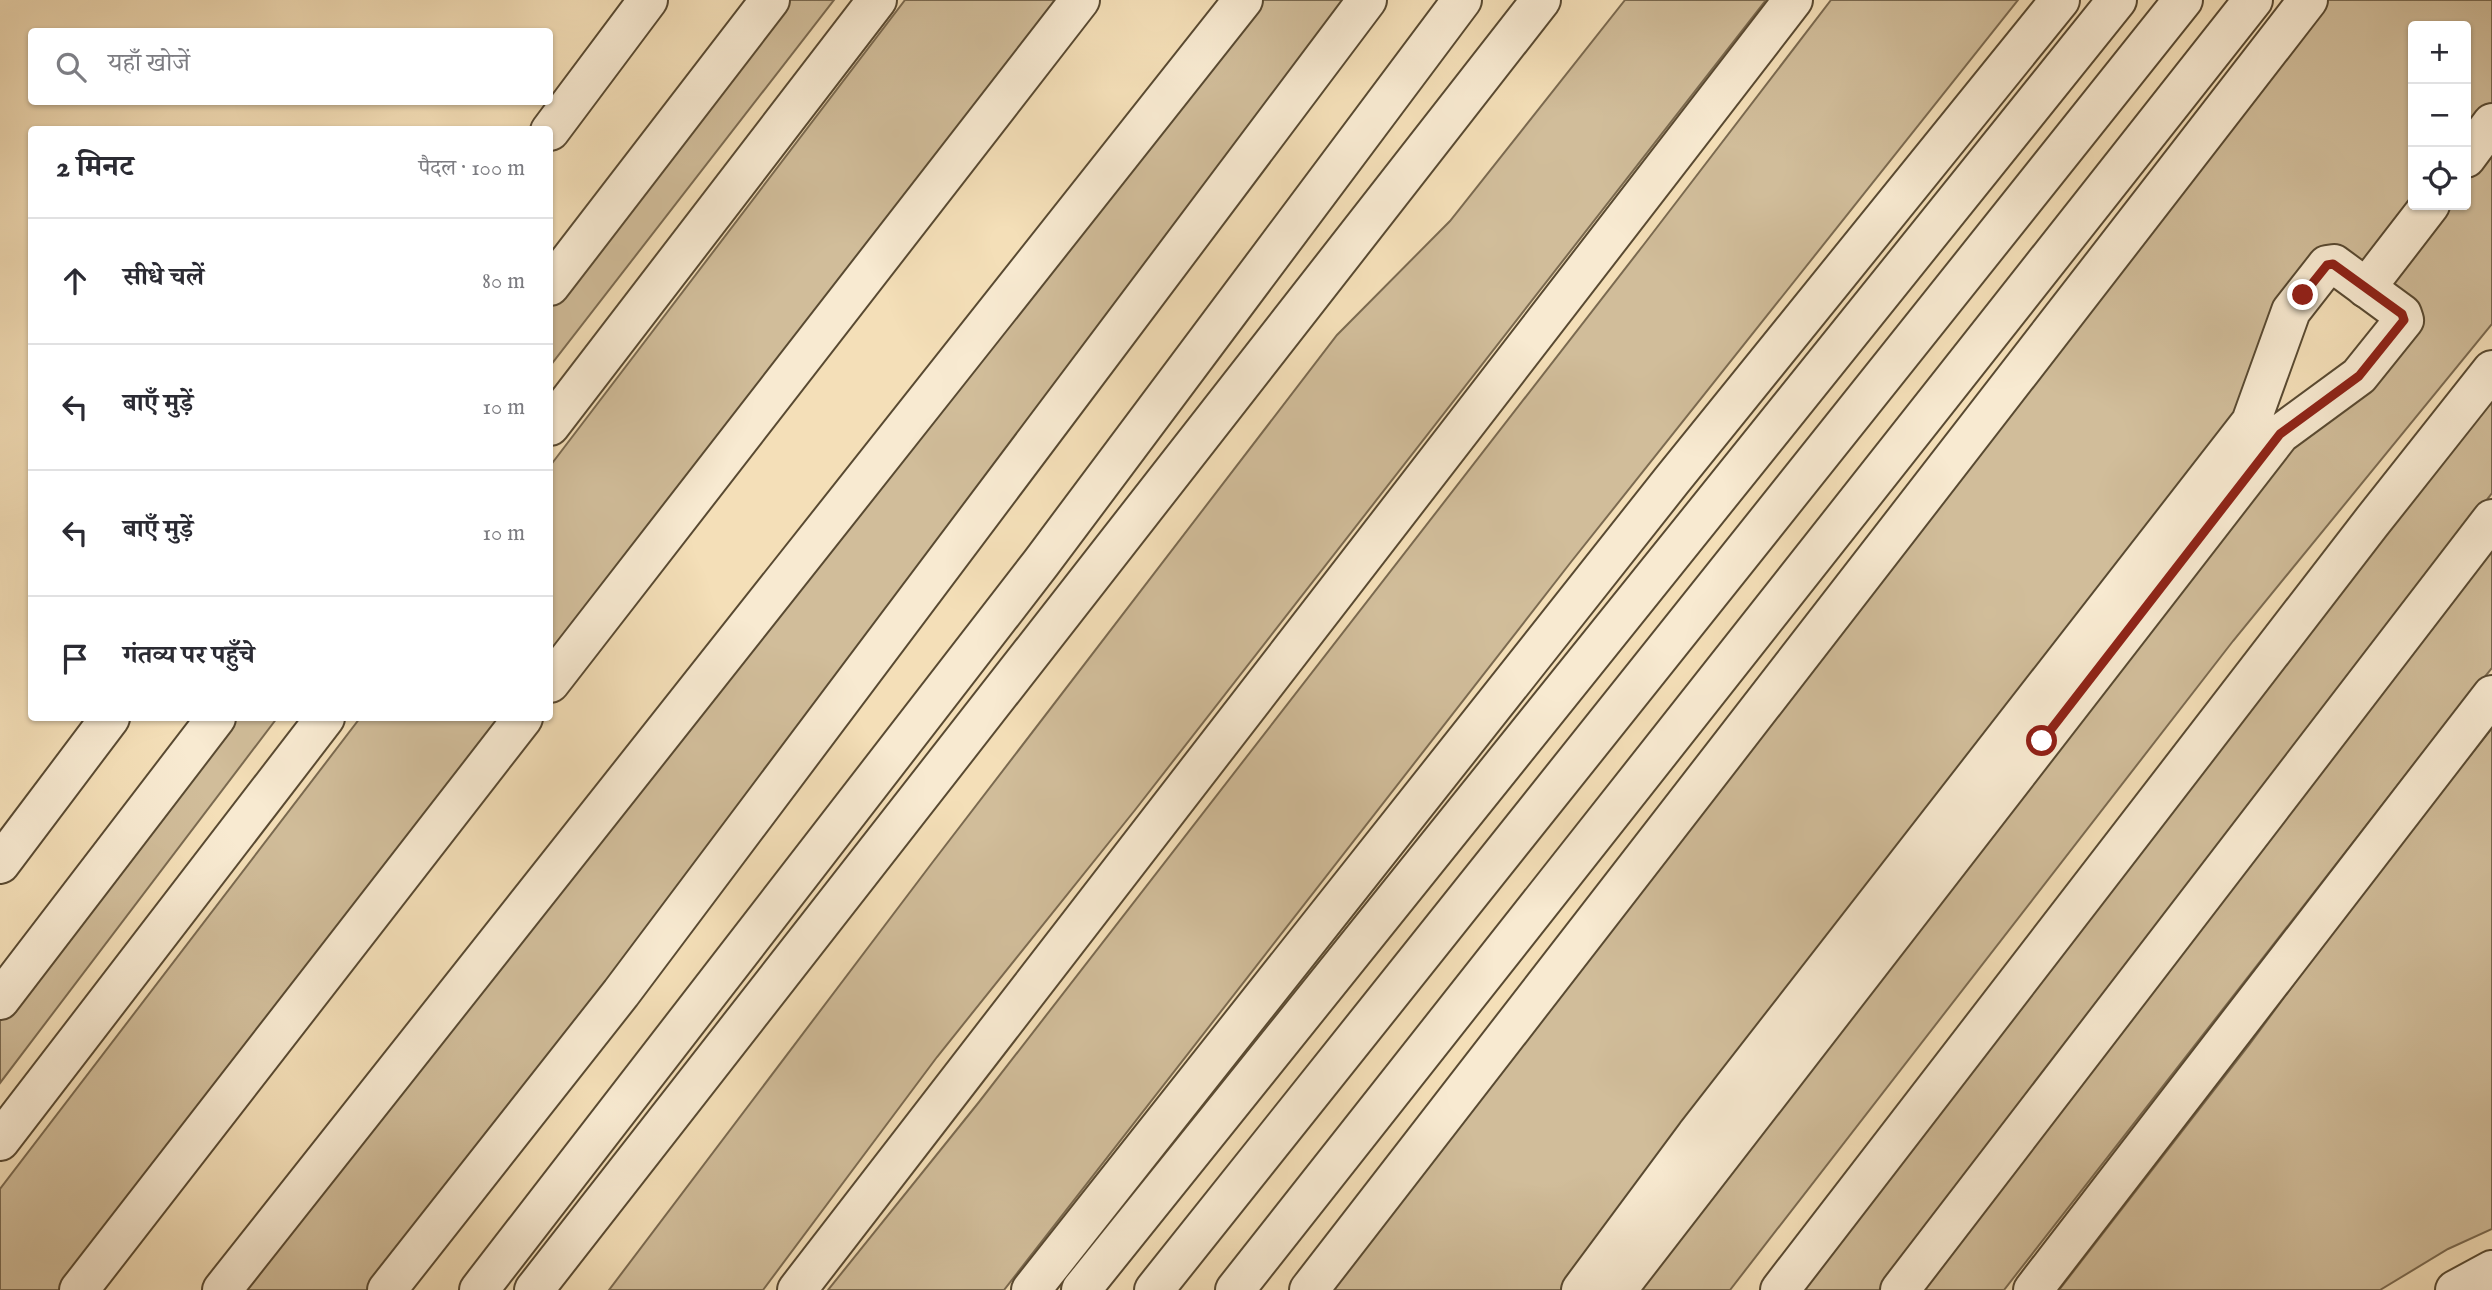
<!DOCTYPE html>
<html lang="hi">
<head>
<meta charset="utf-8">
<style>
	body { margin:0; font-family:"IM FELL English","Noto Serif Devanagari",serif; background:#f2f2f3; color:#2b2b33 }
	.controls { position:absolute; right:21px; top:21px; display:grid; overflow:hidden; border-radius:7px; box-shadow:0 2px 5px #0004 }
	.controls button { width:63px; height:63px; display:grid; place-items:center; padding:0; border:0; border-bottom:2px solid #e1e1e2; background:#fff; color:#2b2b33; font:35px sans-serif }
	.stop { position:absolute; width:21px; height:21px; margin:-16px; border:5px solid #8f2418; border-radius:50%; background:#fff }
	.stop.end { background:#8f2418; border-color:#fff; box-shadow:0 2px 7px #0008 }
	.list { margin:0; padding:0; list-style:none }
	h2 { display:flex; justify-content:space-between; align-items:center; height:91px; margin:0; padding:0 28px; font-size:30px }
	h2 small { font-size:23px; font-weight:400; color:#7c7c81 }
	.list li { display:grid; grid-template-columns:46px 1fr auto; gap:21px; align-items:center; box-sizing:border-box; height:126px; padding:0 28px; border-top:2px solid #e1e1e2 }
	.list b { display:block; font-size:26px; white-space:nowrap }
	.list em { font-size:23px; font-style:normal; color:#7c7c81 }
	.icon { flex:none; width:38px; height:38px; fill:none; stroke:currentColor; stroke-width:2; stroke-linecap:round; stroke-linejoin:round }
	.map { position:relative; flex:none; width:2492px; height:1290px; overflow:hidden }
	.search { position:absolute; background:#fff; box-shadow:0 2px 5px #0004; left:28px; top:28px; width:525px; height:77px; display:flex; align-items:center; gap:18px; box-sizing:border-box; padding:0 24px; border-radius:7px; color:#7c7c81; font-size:26px }
	.panel { position:absolute; background:#fff; box-shadow:0 2px 5px #0004; left:28px; top:126px; width:525px; height:595px; border-radius:7px }
	.map>svg:first-child { display:block }
	.green { fill:#d1bd9a; stroke:#7b6a50; stroke-width:2; fill-rule:evenodd }
	.lines { fill:none; stroke-linecap:round; stroke-linejoin:round }
	.minor-casing { stroke:#594a32; stroke-width:42 }
	.minor { stroke:#f8ead1; stroke-width:38 }
	.route { stroke:#8f2418; stroke-width:9 }
</style>
</head>
<body>
<div class="map">
<svg width="2492" height="1290" viewBox="0 0 2492 1290">
	<rect width="100%" height="100%" fill="#f4dfb8"/>
	<filter id="stains"><feTurbulence type="fractalNoise" baseFrequency=".00286" numOctaves="4"/><feColorMatrix values="0 0 0 0 .2 0 0 0 0 .09 0 0 0 0 .02 0 0 0 .5 -.17"/></filter>
	<radialGradient id="worn" r=".72"><stop offset=".6" stop-color="#630" stop-opacity="0"/><stop offset="1" stop-color="#630" stop-opacity=".3"/></radialGradient>
	<g class="green">
		<polygon points="776,0 834,0 550,366 550,294"/>
		<polygon points="905,0 1070,0 550,671 550,466"/>
		<polygon points="1251,0 1359,0 376,1290 228,1290"/>
		<polygon points="1625,0 1766,0 1135,810 937,1057 763,1290 609,1290 932,863 1337,335 1450,221"/>
		<polygon points="1831,0 2018,0 1571,562 1004,1290 828,1290 979,1102 1645,243"/>
		<path d="M 2322,0 L 2492,0 L 2492,324 L 2233,641 L 1730,1290 L 1630,1290 L 2284,439 L 2414,318 L 2328,256 L 2237,429 L 1580,1290 L 1318,1290 ZM 2413,26 L 2466,26 L 2466,205 L 2413,205 Z"/>
		<polygon points="2492,377 2492,493 2159,923 1879,1290 1799,1290"/>
		<polygon points="2492,524 2492,668 2418,759 2004,1290 1911,1290"/>
		<polygon points="227,718 277,718 0,1083 0,1014"/>
		<polygon points="360,718 513,718 68,1290 0,1290 0,1189"/>
		<polygon points="2492,728 2492,1229 2448,1249 2380,1290 2059,1290 2249,1045 2366,886"/>
	</g>
	<g class="lines">
		<g class="minor-casing">
			<g id="minor">
				<polyline points="550,131 648,0"/>
				<polyline points="2466,158 2492,123"/>
				<polyline points="550,286 770,0"/>
				<polyline points="2366,288 2430,205"/>
				<polyline points="550,426 877,0"/>
				<polyline points="550,683 1080,0"/>
				<polyline points="0,864 110,718"/>
				<polyline points="0,1000 216,718"/>
				<polyline points="0,1141 325,718"/>
				<polyline points="79,1290 523,718"/>
				<polyline points="222,1290 1243,0"/>
				<polyline points="387,1290 621,993 1367,0"/>
				<polyline points="479,1290 1041,563 1462,0"/>
				<polyline points="534,1290 1541,0"/>
				<polyline points="797,1290 1793,0"/>
				<polyline points="1031,1290 1672,480 2060,0"/>
				<polyline points="1081,1290 2117,0"/>
				<polyline points="1154,1290 2183,0"/>
				<polyline points="1235,1290 2253,0"/>
				<polyline points="1309,1290 2308,0"/>
				<polyline points="1581,1290 1696,1135 2251,422 2291,311 2327,265 2334,264 2402,314 2404,320 2359,376 2280,434 1617,1290"/>
				<polyline points="1780,1290 2371,523 2492,370"/>
				<polyline points="1900,1290 2492,519"/>
				<polyline points="2033,1290 2492,695"/>
				<polyline points="2455,1290 2492,1270"/>
			</g>
		</g>
		<use href="#minor" class="minor"/>
	</g>
	<g class="lines">
		<polyline class="route" points="2042,741 2280,434 2359,376 2404,320 2402,314 2333,264 2327,265 2303,295"/>
	</g>
	<rect width="100%" height="100%" filter="url(#stains)"/>
	<rect width="100%" height="100%" fill="url(#worn)"/>
</svg>
<div class="controls">
<button>+</button>
<button>−</button>
<button><svg class="icon" aria-label="locate" viewBox="0 0 24 24"><circle cx="12" cy="12" r="6"/><path d="M12 2v4M12 18v4M2 12h4M18 12h4"/></svg></button>
</div>
<div class="stop" style="left:2042px;top:741px"></div>
<div class="stop end" style="left:2303px;top:295px"></div>
<div class="search"><svg class="icon" aria-label="search" viewBox="0 0 24 24"><circle cx="10" cy="10" r="6"/><path d="M15 15l6 6"/></svg>यहाँ खोजें</div>
<section class="panel">
<h2>2 मिनट<small>पैदल · 100 m</small></h2>
<ul class="list">
<li><svg class="icon" aria-label="ahead" viewBox="0 0 24 24"><path d="M12 20V5M6 11l6-6 6 6"/></svg><div><b>सीधे चलें</b></div><em>80 m</em></li>
<li><svg class="icon" aria-label="left" viewBox="0 0 24 24"><path d="M17 20v-9H6M10 6l-5 5 5 5"/></svg><div><b>बाएँ मुड़ें</b></div><em>10 m</em></li>
<li><svg class="icon" aria-label="left" viewBox="0 0 24 24"><path d="M17 20v-9H6M10 6l-5 5 5 5"/></svg><div><b>बाएँ मुड़ें</b></div><em>10 m</em></li>
<li><svg class="icon" aria-label="arrive" viewBox="0 0 24 24"><path d="M6 21V4h12l-3 4 3 4H6"/></svg><div><b>गंतव्य पर पहुँचे</b></div></li>
</ul>
</section>
</div>
</body>
</html>
